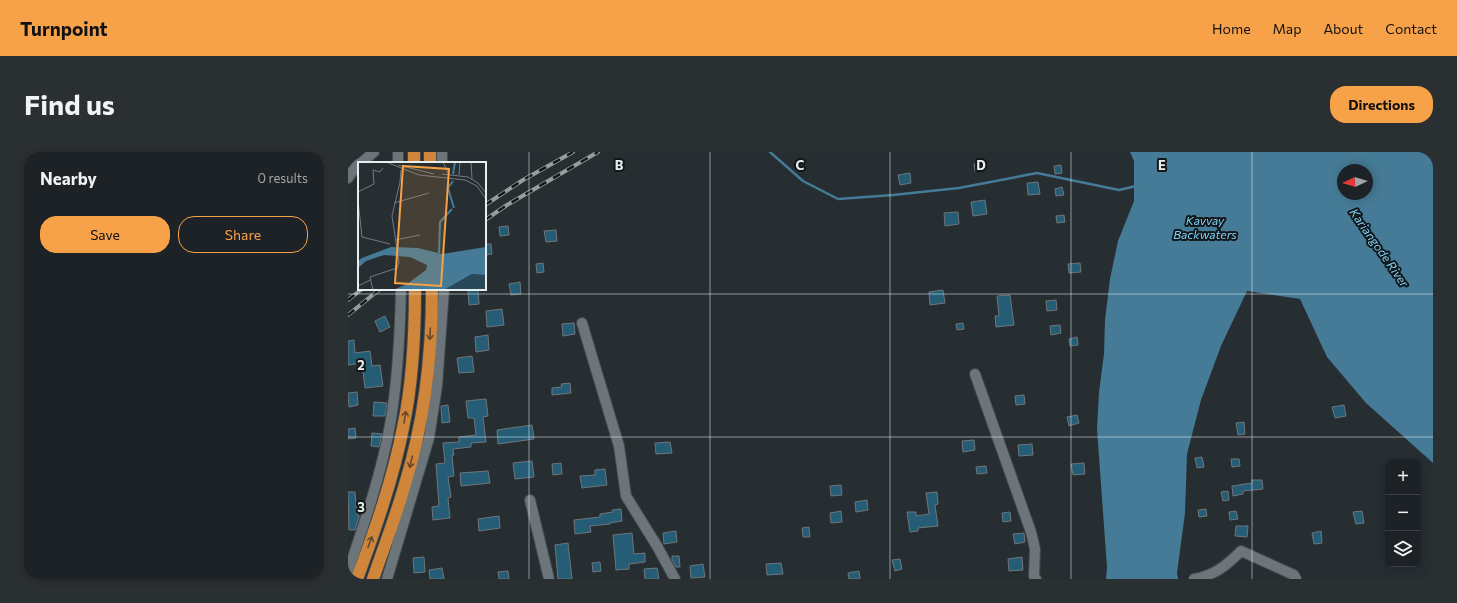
<!DOCTYPE html>
<html lang="en">
<head>
<meta charset="utf-8">
<style>
	body { margin:0; font-family:Commissioner,sans-serif; background:#2a2f32; color:#f1f3f6 }
	.controls { position:absolute; right:12px; bottom:12px; display:grid; overflow:hidden; border-radius:8px; box-shadow:0 2px 10px #0003 }
	.controls button { width:36px; height:36px; display:grid; place-items:center; padding:0; border:0; border-bottom:1px solid #3b3f43; background:#1d2226; color:#f1f3f6; font:20px sans-serif }
	.compass { position:absolute; left:989px; top:12px; width:36px; height:36px; border-radius:50%; background:#1d2226; box-shadow:0 2px 10px #0003; rotate:266deg }
	.list { margin:0; padding:0; list-style:none }
	h2 { display:flex; justify-content:space-between; align-items:center; height:52px; margin:0; padding:0 16px; font-size:17px }
	h2 small { font-size:13px; font-weight:400; color:#a0a4a7 }
	.actions { display:flex; gap:8px; padding:12px 16px }
	.actions a { flex:1; padding:9px 0; border:1px solid #f7a149; border-radius:16px; text-align:center; font-size:14px; color:#f7a149 }
	.actions .main { background:#f7a149; color:#111 }
	.icon { flex:none; width:22px; height:22px; fill:none; stroke:currentColor; stroke-width:2; stroke-linecap:round; stroke-linejoin:round }
	.map { position:relative; flex:none; width:1085px; height:427px; overflow:hidden; border-radius:16px }
	header { display:flex; align-items:center; gap:24px; box-sizing:border-box; height:56px; padding:0 20px; background:#f7a149; color:#111 }
	header strong { font-size:19px }
	nav { display:flex; gap:22px; margin-inline-start:auto; font-size:14px }
	.intro { display:flex; align-items:center; justify-content:space-between; box-sizing:border-box; height:96px; padding:0 24px }
	h1 { margin:0; font-size:28px }
	.button { padding:10px 18px; border-radius:16px; background:#f7a149; color:#111; font-size:14px; font-weight:700 }
	main { display:flex; gap:24px; padding:0 24px }
	aside { flex:1; background:#1d2226; border-radius:16px; box-shadow:0 2px 10px #0003 }
	.map>svg:first-child { display:block }
	.water { fill:#457b96; fill-rule:evenodd }
	.lines { fill:none; stroke-linecap:round; stroke-linejoin:round }
	.stream { stroke:#457b96; stroke-width:2.5 }
	.building { fill:#255d76; stroke:#6e767b }
	.minor-casing { stroke:#434a4d; stroke-width:12 }
	.highway-casing { stroke:#434a4d; stroke-width:14 }
	.minor { stroke:#6c7579; stroke-width:10 }
	.highway { stroke:#cf863b; stroke-width:12 }
	.rail-casing { stroke:#969c9f; stroke-width:4 }
	.rail { stroke:#121617; stroke-width:2.5; stroke-dasharray:8; stroke-linecap:butt }
	.oneway { stroke:#674827 }
	.grid { fill:none; stroke:#e8edf0; stroke-width:1; stroke-opacity:0.55 }
	.labels { text-anchor:middle; stroke-width:4; stroke-linejoin:round; paint-order:stroke }
	.water-label { font-size:12px; font-style:italic; fill:#7ed2fc; stroke:#121617 }
	.inset-river { fill:none; stroke:#457b96; stroke-width:2 }
	.inset-road { fill:none; stroke:#747a7e; stroke-width:1 }
	.view { fill:#f7a149; fill-opacity:0.15; stroke:#f7a149; stroke-width:2 }
	.inset-edge { fill:none; stroke:#e8edf0; stroke-width:2 }
	.grid-label { font-size:13px; text-anchor:middle; font-weight:bold; fill:#e8edf0; stroke:#121617; stroke-width:4; stroke-linejoin:round; paint-order:stroke }
</style>
</head>
<body>
<header>
<strong>Turnpoint</strong>
<nav><a>Home</a><a>Map</a><a>About</a><a>Contact</a></nav>
</header>
<div class="intro"><h1>Find us</h1><a class="button">Directions</a></div>
<main>
<aside>
<h2>Nearby<small>0 results</small></h2>
<ul class="list">
</ul>
<div class="actions"><a class="main">Save</a><a>Share</a></div>
</aside>
<div class="map">
<svg width="1085" height="427" viewBox="0 0 1085 427">
	<rect width="100%" height="100%" fill="#272e32"/>
	<path class="water" d="M 782,0 L 1085,0 L 1085,311 L 1018,251 L 979,205 L 952,147 L 899,139 L 873,194 L 853,248 L 839,302 L 837,361 L 829,421 L 830,427 L 758,427 L 759,415 L 749,277 L 751,240 L 756,202 L 757,168 L 762,127 L 770,89 L 786,49 L 786,9 ZM 995,18 L 1019,18 L 1019,42 L 995,42 Z"/>
	<g class="lines">
		<polyline class="stream" points="422,0 455,29 490,47 545,43 611,36 689,21 771,38 788,34"/>
	</g>
	<g class="building">
		<polygon points="634,11 635,18 627,19 626,12"/>
		<polygon points="713,13 714,21 707,22 706,14"/>
		<polygon points="562,21 563,31 552,33 550,23"/>
		<polygon points="690,30 692,42 680,43 679,31"/>
		<polygon points="714,35 716,43 708,44 707,37"/>
		<polygon points="637,48 639,62 625,64 623,50"/>
		<polygon points="610,60 611,72 597,74 596,61"/>
		<polygon points="716,63 717,70 709,71 708,64"/>
		<polygon points="160,74 161,83 152,84 151,75"/>
		<polygon points="208,78 209,89 198,90 196,79"/>
		<polygon points="137,92 143,92 144,102 137,103"/>
		<polygon points="195,111 196,120 189,121 188,112"/>
		<polygon points="732,111 733,120 721,121 720,112"/>
		<polygon points="172,130 173,142 163,143 161,132"/>
		<polygon points="130,138 131,152 121,153 120,139"/>
		<polygon points="595,138 597,151 582,153 581,140"/>
		<polygon points="662,143 666,173 648,175 647,164 651,164 649,144"/>
		<polygon points="708,148 709,158 699,159 698,149"/>
		<polygon points="154,157 156,173 139,175 138,159"/>
		<polygon points="37,164 42,175 32,180 27,169"/>
		<polygon points="226,171 227,182 215,184 214,172"/>
		<polygon points="615,171 616,177 609,178 608,172"/>
		<polygon points="712,173 713,181 703,183 702,174"/>
		<polygon points="140,183 141,198 128,200 127,185"/>
		<polygon points="729,185 730,193 722,194 721,187"/>
		<polygon points="6,188 7,201 22,199 24,214 32,213 35,234 17,236 14,211 0,213 0,189"/>
		<polygon points="124,204 126,220 111,221 109,206"/>
		<polygon points="222,231 223,241 204,243 204,236 214,235 213,232"/>
		<polygon points="9,240 10,253 1,255 0,241"/>
		<polygon points="676,243 677,252 668,253 667,244"/>
		<polygon points="138,247 140,264 135,265 138,290 123,291 123,295 105,297 106,303 104,303 106,324 100,325 103,345 100,346 102,366 85,368 84,355 91,354 88,312 97,311 95,291 111,290 111,285 128,283 126,266 120,266 118,249"/>
		<polygon points="26,250 39,251 37,264 25,264"/>
		<polygon points="100,253 102,270 94,271 93,254"/>
		<polygon points="996,253 998,264 987,266 984,255"/>
		<polygon points="729,263 731,271 721,274 719,265"/>
		<polygon points="896,270 897,282 890,283 888,271"/>
		<polygon points="184,273 186,287 150,292 149,278"/>
		<polygon points="7,276 8,286 0,287 0,277"/>
		<polygon points="24,281 34,282 31,295 23,294"/>
		<polygon points="626,288 627,298 615,300 614,289"/>
		<polygon points="322,290 324,301 308,302 307,291"/>
		<polygon points="684,292 685,303 671,304 670,293"/>
		<polygon points="854,305 856,315 849,316 847,306"/>
		<polygon points="883,307 891,307 892,314 884,315"/>
		<polygon points="184,309 186,325 167,327 165,311"/>
		<polygon points="213,311 214,322 205,323 204,312"/>
		<polygon points="736,311 737,322 725,323 723,312"/>
		<polygon points="638,314 639,321 629,322 628,315"/>
		<polygon points="257,317 259,333 234,336 232,324 247,323 247,318"/>
		<polygon points="140,319 142,331 113,334 112,321"/>
		<polygon points="904,328 914,328 915,337 895,339 895,342 885,344 884,334 904,331"/>
		<polygon points="493,333 494,343 483,344 482,334"/>
		<polygon points="880,339 881,348 875,349 873,340"/>
		<polygon points="0,340 7,340 9,363 11,363 11,365 7,378 1,378"/>
		<polygon points="589,340 590,352 587,353 590,374 570,376 570,379 562,380 559,360 568,360 568,364 581,362 578,341"/>
		<polygon points="519,348 520,358 508,360 507,350"/>
		<polygon points="273,357 274,369 262,371 262,372 242,374 243,380 227,382 226,368 252,365 252,362 265,360 264,358"/>
		<polygon points="858,357 859,364 851,365 850,358"/>
		<polygon points="493,359 494,370 483,371 482,361"/>
		<polygon points="888,359 890,367 882,368 881,360"/>
		<polygon points="1014,359 1016,371 1008,372 1005,360"/>
		<polygon points="662,360 663,369 655,370 654,361"/>
		<polygon points="151,364 152,376 131,379 130,367"/>
		<polygon points="888,374 900,374 899,385 887,384"/>
		<polygon points="461,375 462,385 455,385 454,376"/>
		<polygon points="328,379 329,390 316,392 315,381"/>
		<polygon points="973,379 974,391 966,392 964,381"/>
		<polygon points="284,381 286,402 297,401 297,410 281,412 281,417 268,418 265,383"/>
		<polygon points="676,381 677,390 667,392 665,382"/>
		<polygon points="220,391 224,427 210,427 207,393"/>
		<polygon points="324,404 331,404 332,415 328,415 324,408"/>
		<polygon points="76,405 77,420 66,421 65,406"/>
		<polygon points="674,405 675,418 661,419 660,407"/>
		<polygon points="552,407 554,417 547,419 544,408"/>
		<polygon points="252,410 253,419 245,420 244,411"/>
		<polygon points="433,411 435,422 419,423 418,412"/>
		<polygon points="355,412 357,425 343,426 342,414"/>
		<polygon points="94,416 96,427 82,427 81,418"/>
		<polygon points="309,416 311,427 297,427 296,417"/>
		<polygon points="160,419 161,427 151,427 150,420"/>
		<polygon points="511,419 512,427 501,427 500,421"/>
	</g>
	<g class="lines">
		<g class="minor-casing">
			<g id="minor">
				<polyline points="50,0 50,11"/>
				<polyline points="94,0 94,11"/>
				<polyline points="13,11 26,0"/>
				<polyline points="0,26 7,16 11,12"/>
				<polyline points="234,171 271,294 278,344 309,394 327,427"/>
				<polyline points="627,222 683,380 687,397 686,424 688,427"/>
				<polyline points="182,348 201,427"/>
				<path d="M 0,420 C 16,372 33,323 42,273 C 50,228 52,183 53,137"/>
				<polyline points="39,427 81,286 89,234 96,137"/>
				<path d="M 846,427 C 867,423 878,414 893,399 L 946,423 L 948,427"/>
			</g>
		</g>
		<g class="highway-casing">
			<g id="highway">
				<polyline points="66,0 66,11"/>
				<polyline points="82,11 82,0"/>
				<path d="M 9,427 C 27,378 45,327 55,276 C 65,230 67,183 67,137"/>
				<path d="M 25,427 C 36,395 48,364 57,332 C 76,271 84,201 84,137"/>
			</g>
		</g>
		<use href="#minor" class="minor"/>
		<use href="#highway" class="highway"/>
		<g class="rail-casing">
			<g id="rail">
				<polyline points="137,53 175,28 225,0"/>
				<polyline points="137,68 159,53 250,0"/>
				<polyline points="0,148 14,137"/>
				<polyline points="0,163 32,137"/>
			</g>
		</g>
		<use href="#rail" class="rail"/>
	</g>
	<defs><path id="oneway-shaft" d="M-6 0H5M1.5-3L5.5 0L1.5 3" fill="none" stroke-width="1.6" stroke-linecap="round" stroke-linejoin="round"/></defs>
	<g class="oneway">
		<use href="#oneway-shaft" transform="translate(82 182) rotate(93)"/>
		<use href="#oneway-shaft" transform="translate(57 265) rotate(-81)"/>
		<use href="#oneway-shaft" transform="translate(63 310) rotate(103)"/>
		<use href="#oneway-shaft" transform="translate(22 390) rotate(-70)"/>
	</g>
	<path class="grid" d="M 181,0 L 181,427M 362,0 L 362,427M 542,0 L 542,427M 723,0 L 723,427M 904,0 L 904,427M 0,142 L 1085,142M 0,285 L 1085,285"/>
	<g class="labels">
		<g class="water-label">
			<text x="857" y="73">Kavvay<tspan x="857" dy="14">Backwaters</tspan></text>
			<text transform="translate(1031 96) rotate(55)" y="4">Kariangode River</text>
		</g>
	</g>
	<g transform="translate(10 10)">
		<rect width="128" height="128" fill="#272e32"/>
		<path d="M 114,112 L 128,113 L 128,128 L 86,128 Z" fill="#294959"/>
		<path d="M 33,85 L 60,86 L 84,92 L 128,85 L 128,113 L 114,112 L 86,128 L 35,128 L 49,122 L 68,108 L 69,103 L 52,95 L 26,93 L 8,99 L 0,106 L 0,99 L 4,96 Z" fill="#457b96"/>
		<path class="inset-river" d="M 95,12 L 97,0M 95,19 L 90,26 L 96,46M 81,91 L 82,60 L 94,47"/>
		<path class="inset-road" d="M 28,0 L 61,13 L 107,18 L 119,24 L 128,37M 85,0 L 91,13M 113,0 L 114,17M 40,3 L 76,12M 84,12 L 110,15 L 120,21 L 128,31M 101,13 L 102,0M 0,30 L 16,22 L 15,8 L 22,10 L 25,6M 0,38 L 4,75 L 32,82M 36,41 L 71,31M 37,78 L 62,73M 0,124 L 12,118M 15,128 L 12,115 L 39,106 L 41,100 L 34,54 L 42,20 L 43,8"/>
		<path class="view" d="M 45,4 L 91,7 L 83,124 L 37,121 Z"/>
		<rect width="128" height="128" class="inset-edge"/>
	</g>
	<g class="grid-label">
		<text x="271" y="18">B</text>
		<text x="452" y="18">C</text>
		<text x="633" y="18">D</text>
		<text x="814" y="18">E</text>
		<text x="13" y="218">2</text>
		<text x="13" y="360">3</text>
	</g>
</svg>
<div class="controls">
<button>+</button>
<button>−</button>
<button><svg class="icon" aria-label="layers" viewBox="0 0 24 24"><path d="M12 4l9 5-9 5-9-5zM3 14l9 5 9-5"/></svg></button>
</div>
<svg class="compass" viewBox="-18 -18 36 36"><path d="M0-13l5 13h-10z" fill="#e53935"/><path d="M0 13l5-13h-10z" fill="#a0a4a7"/></svg>
</div>
</main>
</body>
</html>
